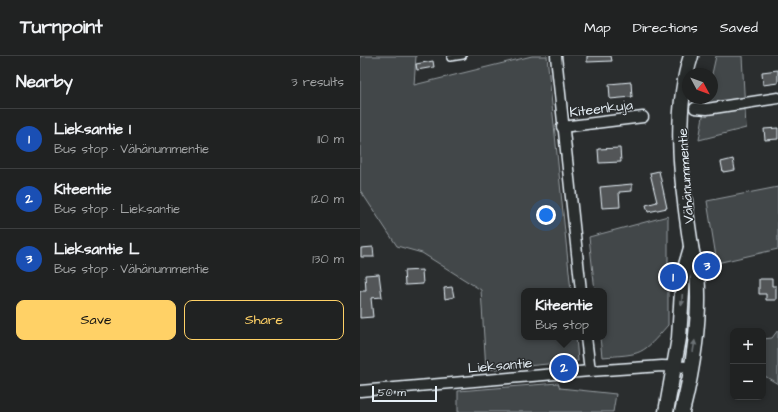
<!DOCTYPE html>
<html lang="en">
<head>
<meta charset="utf-8">
<style>
	body { margin:0; font-family:"Architects Daughter",sans-serif; background:#2d2f2f; color:#f1f3f6 }
	.controls { position:absolute; right:12px; bottom:12px; display:grid; overflow:hidden; border-radius:8px; box-shadow:0 2px 6px #0003 }
	.controls button { width:36px; height:36px; display:grid; place-items:center; padding:0; border:0; border-bottom:1px solid #3d3f40; background:#202222; color:#f1f3f6; font:20px sans-serif }
	.compass { position:absolute; left:322px; top:12px; width:36px; height:36px; border-radius:50%; background:#202222; box-shadow:0 2px 6px #0003; rotate:131deg }
	.scale { position:absolute; left:12px; bottom:10px; width:65px; box-sizing:border-box; padding-left:4px; border:2px solid #e8f1f8; border-top:0; font-size:11px; line-height:14px; white-space:nowrap; color:#e8f1f8; -webkit-text-stroke:3px #2a2d2e; paint-order:stroke }
	.you { position:absolute; left:186px; top:159px; width:14px; height:14px; margin:-10px; border:3px solid #fff; border-radius:50%; background:#1a73e8; box-shadow:0 0 0 6px #1a73e833 }
	.badge { display:grid; place-items:center; width:26px; height:26px; border-radius:50%; background:#ffd166; color:#fff; font-size:13px; font-weight:700 }
	.pin { position:absolute; translate:-50% -50%; border:2px solid #fff; box-shadow:0 1px 4px #0006 }
	.popup { position:absolute; left:161px; top:232px; width:86px; height:52px; box-sizing:border-box; display:grid; place-content:center; border-radius:8px; background:#202222; filter:drop-shadow(0 1px 3px #0005); font-size:13px; white-space:nowrap; color:#a2a4a5 }
	.popup b { font-size:15px; color:#f1f3f6 }
	.popup::after { content:''; position:absolute; left:50%; top:100%; margin-left:-8px; border:8px solid transparent; border-top-color:#202222 }
	.list { margin:0; padding:0; list-style:none }
	h2 { display:flex; justify-content:space-between; align-items:center; height:52px; margin:0; padding:0 16px; font-size:17px }
	h2 small { font-size:13px; font-weight:400; color:#a2a4a5 }
	.list li { display:grid; grid-template-columns:26px 1fr auto; gap:12px; align-items:center; box-sizing:border-box; height:60px; padding:0 16px; border-top:1px solid #3d3f40 }
	.list b { display:block; font-size:15px; white-space:nowrap }
	.list p { margin:0; font-size:13px; white-space:nowrap; color:#a2a4a5 }
	.list em { font-size:13px; font-style:normal; color:#a2a4a5 }
	.actions { display:flex; gap:8px; padding:12px 16px }
	.actions a { flex:1; padding:9px 0; border:1px solid #ffd166; border-radius:8px; text-align:center; font-size:14px; color:#ffd166 }
	.actions .main { background:#ffd166; color:#111 }
	.map { position:relative; flex:none; width:418px; height:356px; overflow:hidden }
	header { display:flex; align-items:center; gap:24px; box-sizing:border-box; height:56px; padding:0 20px; background:#202222; border-bottom:1px solid #3d3f40 }
	header strong { font-size:19px }
	nav { display:flex; gap:22px; margin-inline-start:auto; font-size:14px }
	main { display:flex }
	aside { flex:1; background:#202222 }
	.map>svg:first-child { display:block }
	.green { fill:#424648; stroke:#959ca0 }
	.building { fill:#535759; stroke:#e8f1f8 }
	.lines { fill:none; stroke-linecap:round; stroke-linejoin:round }
	.lane-casing { stroke:#e8f1f8; stroke-width:8 }
	.street-casing { stroke:#e8f1f8; stroke-width:13 }
	.secondary-casing { stroke:#e8f1f8; stroke-width:17 }
	.lane { stroke:#2a2d2e; stroke-width:5 }
	.street { stroke:#2a2d2e; stroke-width:10 }
	.secondary { stroke:#2a2d2e; stroke-width:14 }
	.oneway { fill:#6c7275 }
	.labels { text-anchor:middle; stroke-width:3; stroke-linejoin:round; paint-order:stroke }
	.street-label { font-size:14px; fill:#e8f1f8; stroke:#2a2d2e }
</style>
</head>
<body>
<header>
<strong>Turnpoint</strong>
<nav><a>Map</a><a>Directions</a><a>Saved</a></nav>
</header>
<main>
<aside>
<h2>Nearby<small>3 results</small></h2>
<ul class="list">
<li><span class="badge" style="background:#1a4fb4">1</span><div><b>Lieksantie I</b><p>Bus stop · Vähänummentie</p></div><em>110 m</em></li>
<li><span class="badge" style="background:#1a4fb4">2</span><div><b>Kiteentie</b><p>Bus stop · Lieksantie</p></div><em>120 m</em></li>
<li><span class="badge" style="background:#1a4fb4">3</span><div><b>Lieksantie L</b><p>Bus stop · Vähänummentie</p></div><em>130 m</em></li>
</ul>
<div class="actions"><a class="main">Save</a><a>Share</a></div>
</aside>
<div class="map">
<svg width="418" height="356" viewBox="0 0 418 356">
	<rect width="100%" height="100%" fill="#2a2d2e"/>
	<filter id="ink" filterUnits="userSpaceOnUse"><feTurbulence type="fractalNoise" baseFrequency=".025" numOctaves="2"/><feDisplacementMap in="SourceGraphic" scale="8" xChannelSelector="R" yChannelSelector="G"/><feConvolveMatrix kernelMatrix="1 2 1 2 8 2 1 2 1" color-interpolation-filters="sRGB"/></filter>
	<g filter="url(#ink)">
		<g class="green">
			<polygon points="0,0 56,0 54,29 172,0 187,0 211,235 164,235 164,281 216,281 218,305 126,314 121,234 62,197 37,190 0,134"/>
			<polygon points="356,0 382,0 386,72 339,84 346,42 352,42 352,18"/>
			<polygon points="418,131 418,193 357,207 347,145"/>
			<path d="M 308,160 L 308,269 C 281,300 283,298 242,301 L 240,281 L 244,281 L 244,235 L 235,235 L 229,181 Z"/>
			<polygon points="418,274 418,328 403,319 403,283 412,282"/>
			<polygon points="198,327 200,332 256,338 253,356 98,356 98,335"/>
		</g>
		<g class="building">
			<polygon points="227,0 251,0 252,5 227,6"/>
			<polygon points="73,5 74,11 57,14 56,8"/>
			<polygon points="418,14 418,27 403,29 402,16"/>
			<polygon points="271,26 272,41 250,43 249,28"/>
			<polygon points="418,72 418,83 405,84 404,73"/>
			<polygon points="260,92 261,106 239,107 238,93"/>
			<polygon points="373,103 375,114 363,116 361,106"/>
			<polygon points="299,115 307,152 288,156 286,149 297,146 290,117"/>
			<polygon points="272,128 272,135 259,136 260,151 242,152 240,131"/>
			<polygon points="13,191 14,201 1,201 1,192"/>
			<polygon points="62,214 63,228 45,229 44,215"/>
			<polygon points="19,218 22,241 11,242 13,261 0,262 0,235 6,235 5,219"/>
			<polygon points="399,223 412,223 412,230 416,230 416,244 406,244 406,238 399,238"/>
			<polygon points="92,231 94,241 85,243 84,232"/>
		</g>
		<g class="lines">
			<g class="lane-casing">
				<polyline id="lane" points="90,2 103,0"/>
			</g>
			<g class="street-casing">
				<g id="street">
					<polyline points="196,0 221,235"/>
					<polyline points="335,52 347,53 418,42"/>
					<polyline points="202,71 283,61"/>
					<polyline points="226,281 230,315"/>
					<polyline points="0,335 230,315 302,310 330,311"/>
				</g>
			</g>
			<g class="secondary-casing">
				<g id="secondary">
					<polyline points="306,356 319,282 323,219 331,192"/>
					<path d="M 322,356 C 333,314 341,261 337,217 C 336,208 332,199 331,190 C 322,131 312,59 331,0"/>
				</g>
			</g>
			<use href="#lane" class="lane"/>
			<use href="#street" class="street"/>
			<use href="#secondary" class="secondary"/>
		</g>
		<defs><path id="oneway-solid" d="M-6-.8H1V-3.2L6.5 0L1 3.2V.8H-6Z"/></defs>
		<g class="oneway">
			<use href="#oneway-solid" transform="translate(322 244) rotate(93)"/>
			<use href="#oneway-solid" transform="translate(334 290) rotate(-81)"/>
		</g>
	</g>
	<g class="labels">
		<g class="street-label">
			<text transform="translate(241 52) rotate(-7)" y="5">Kiteenkuja</text>
			<text transform="translate(325 120) rotate(-94)" y="5">Vähänummentie</text>
			<text transform="translate(140 309) rotate(-5)" y="5">Lieksantie</text>
		</g>
	</g>
</svg>
<div class="controls">
<button>+</button>
<button>−</button>
</div>
<svg class="compass" viewBox="-18 -18 36 36"><path d="M0-13l5 13h-10z" fill="#e53935"/><path d="M0 13l5-13h-10z" fill="#a2a4a5"/></svg>
<div class="scale">50 m</div>
<div class="you"></div>
<div class="pin badge" style="left:313px;top:221px;background:#1a4fb4">1</div>
<div class="pin badge" style="left:204px;top:312px;background:#1a4fb4">2</div>
<div class="popup"><b>Kiteentie</b>Bus stop</div>
<div class="pin badge" style="left:347px;top:210px;background:#1a4fb4">3</div>
</div>
</main>
</body>
</html>
